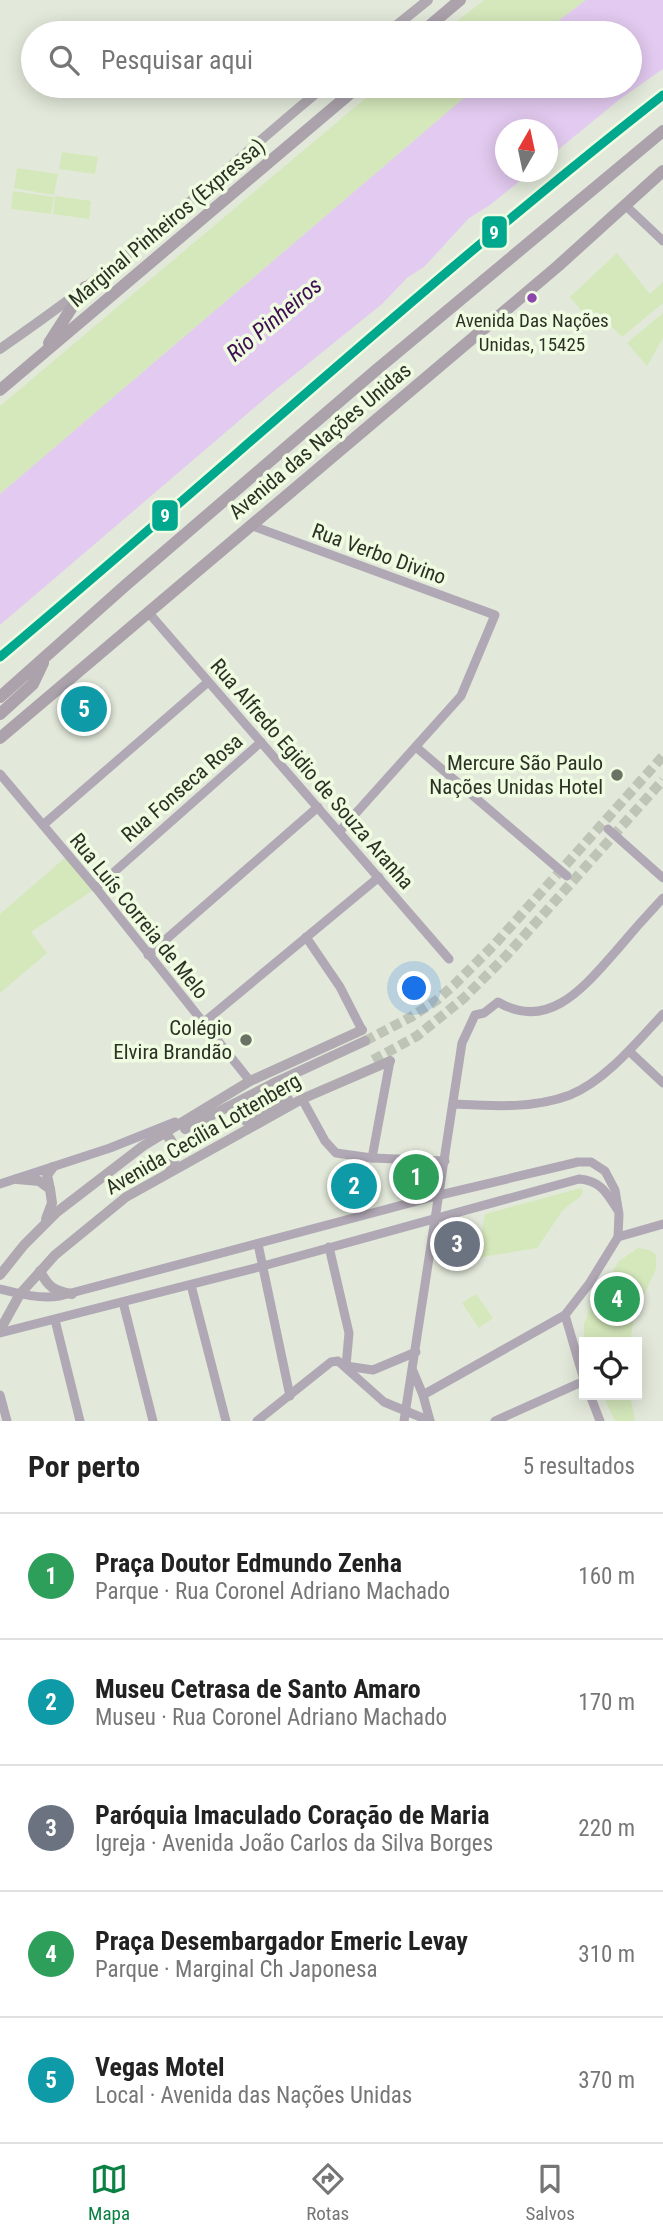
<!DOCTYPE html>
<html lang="pt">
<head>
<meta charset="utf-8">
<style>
	body { margin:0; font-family:"Roboto Condensed",sans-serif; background:#f2f2f2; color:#222 }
	.controls { position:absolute; right:21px; bottom:21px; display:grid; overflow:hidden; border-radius:0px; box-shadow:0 4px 18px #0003 }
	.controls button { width:63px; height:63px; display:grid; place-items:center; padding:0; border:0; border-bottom:2px solid #e0e0e0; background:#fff; color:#222; font:35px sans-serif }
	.compass { position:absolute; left:495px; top:119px; width:63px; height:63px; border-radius:50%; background:#fff; box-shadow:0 4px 18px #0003; rotate:9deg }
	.you { position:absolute; left:415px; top:989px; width:24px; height:24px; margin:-18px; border:5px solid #fff; border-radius:50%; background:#1a73e8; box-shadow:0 0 0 10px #1a73e833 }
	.badge { display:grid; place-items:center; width:46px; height:46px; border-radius:50%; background:#0b8043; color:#fff; font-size:23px; font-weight:700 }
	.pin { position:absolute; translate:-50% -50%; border:4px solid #fff; box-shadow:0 2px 7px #0006 }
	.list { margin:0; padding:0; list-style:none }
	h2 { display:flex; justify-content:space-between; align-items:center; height:91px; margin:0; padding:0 28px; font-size:30px }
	h2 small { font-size:23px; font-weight:400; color:#767676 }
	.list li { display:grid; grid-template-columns:46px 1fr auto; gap:21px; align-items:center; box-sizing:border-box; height:126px; padding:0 28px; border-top:2px solid #e0e0e0 }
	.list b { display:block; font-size:26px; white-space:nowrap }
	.list p { margin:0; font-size:23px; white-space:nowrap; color:#767676 }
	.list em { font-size:23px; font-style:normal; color:#767676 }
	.icon { flex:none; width:38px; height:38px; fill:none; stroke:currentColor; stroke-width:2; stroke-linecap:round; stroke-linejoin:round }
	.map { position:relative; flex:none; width:663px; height:1421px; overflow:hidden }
	.search { position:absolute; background:#fff; box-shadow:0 4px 18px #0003; left:21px; right:21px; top:21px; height:77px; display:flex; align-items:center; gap:18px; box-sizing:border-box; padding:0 24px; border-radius:38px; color:#767676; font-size:26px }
	.sheet { height:721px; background:#fff }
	nav { display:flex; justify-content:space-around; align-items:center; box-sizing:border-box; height:98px; border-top:2px solid #e0e0e0; background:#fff; font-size:19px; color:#767676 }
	nav a { display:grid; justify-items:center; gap:4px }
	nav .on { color:#0b8043 }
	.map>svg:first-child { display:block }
	.green { fill:#d5e8bb }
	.water { fill:#e3caf0 }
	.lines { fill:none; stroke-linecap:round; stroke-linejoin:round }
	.major-tunnel { stroke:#bec4b6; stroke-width:10; stroke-dasharray:10 5; stroke-linecap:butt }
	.minor { stroke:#b1a8b5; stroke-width:9 }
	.major { stroke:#b0a9b1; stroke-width:10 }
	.highway { stroke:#aba2ac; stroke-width:12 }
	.rail-1-casing { stroke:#f0fce1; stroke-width:14 }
	.rail-1 { stroke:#00a88e; stroke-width:9 }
	.bus-dot { fill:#8e44ad; stroke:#f0fce1; stroke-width:2.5 }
	.poi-dot { fill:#6c7165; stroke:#f0fce1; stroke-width:2.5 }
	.labels { text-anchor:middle; stroke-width:7; stroke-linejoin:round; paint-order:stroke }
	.bus-label { font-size:19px; fill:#2c3126; stroke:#f0fce1 }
	.street-label { font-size:21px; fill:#2c3126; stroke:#f0fce1 }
	.poi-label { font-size:21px; fill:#2c3126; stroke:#f0fce1; text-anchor:end }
	.water-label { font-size:23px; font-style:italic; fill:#3e0f51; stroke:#f0fce1 }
	.line-badge { stroke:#f0fce1; stroke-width:2.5 }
	.badge-label { font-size:19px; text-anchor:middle; font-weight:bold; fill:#fff }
</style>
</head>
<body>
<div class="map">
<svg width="663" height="1421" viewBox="0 0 663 1421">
	<rect width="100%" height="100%" fill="#e2e9da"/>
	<g class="green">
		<polygon points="484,0 586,0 542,33 442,33"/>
		<polygon points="380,86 478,86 0,494 0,406"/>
		<polygon points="62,152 98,157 95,174 59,169"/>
		<polygon points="17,168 58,174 54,195 14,188"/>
		<polygon points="13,191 54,197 51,214 11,209"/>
		<polygon points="55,196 91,201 89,219 53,214"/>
		<polygon points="617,253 650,294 663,282 663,303 622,337 598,312 584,314 570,297"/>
		<polygon points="663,313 663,338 647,366 627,343"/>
		<polygon points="66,857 93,890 31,932 47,953 0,993 0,914"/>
		<polygon points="404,1167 428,1168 425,1188 406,1192 404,1185 408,1184"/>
		<polygon points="581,1188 583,1191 581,1196 563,1210 537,1248 477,1258 485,1214"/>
		<polygon points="638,1248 650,1250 656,1255 656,1269 634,1317 630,1342 584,1343 584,1324 597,1293 605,1285 619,1261"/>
		<polygon points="476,1294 493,1318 479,1328 462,1303"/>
		<polygon points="603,1395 630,1395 635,1421 615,1421"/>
	</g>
	<polygon class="water" points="586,0 663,0 663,69 620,99 548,158 548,130 505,130 505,172 531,172 490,205 469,218 424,267 408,277 382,304 268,396 0,625 0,494 478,86 630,86 630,33 542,33"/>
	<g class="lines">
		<g class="major-tunnel">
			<polyline points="365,1041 411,1017 437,1000 455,984 495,944 663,756"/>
			<polyline points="373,1060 417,1036 464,998 507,955 663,780"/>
		</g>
		<g class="minor">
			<polyline points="625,205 663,241"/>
			<polyline points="250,525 495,615 461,696 339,832"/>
			<polyline points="148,612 449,959"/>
			<polyline points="416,747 567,876"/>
			<polyline points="0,774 96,888 250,1081"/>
			<polyline points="43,825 208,682"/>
			<polyline points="608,829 663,878"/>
			<polyline points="96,888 261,742"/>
			<polyline points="306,937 340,987 362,1030"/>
			<polyline points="148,955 318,807"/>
			<polyline points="203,1023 379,877"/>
			<polyline points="629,1051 663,1083"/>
			<polyline points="302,1099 325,1141 336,1153 372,1158 445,1161"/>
			<path d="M 453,1104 C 492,1106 533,1109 570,1095 C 605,1081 638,1041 663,1014"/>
			<polyline points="372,1158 390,1061"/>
			<polyline points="0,1184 110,1148 175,1122"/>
			<polyline points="618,1237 663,1224"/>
			<polyline points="258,1244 290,1396"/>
			<polyline points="329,1247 349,1333 346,1366"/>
			<polyline points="191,1285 226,1421"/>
			<path d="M 0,1289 C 20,1294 39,1299 60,1296 L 440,1195 L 578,1162 L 591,1162 L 605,1171 L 615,1190 L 619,1214 L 618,1237 L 589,1284 L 565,1315 L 423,1395"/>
			<polyline points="123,1302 153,1421"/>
			<polyline points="565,1315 584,1380"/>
			<polyline points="55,1320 80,1421"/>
			<path d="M 0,1333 L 263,1266 L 579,1179 C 601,1181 606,1192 617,1209"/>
			<polyline points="346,1366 373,1370 416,1352"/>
			<polyline points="413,1371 423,1395 430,1421"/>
			<polyline points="0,1395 7,1421"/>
			<polyline points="590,1395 600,1421"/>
			<polyline points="257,1421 331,1362 338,1361 384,1402 430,1421"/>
			<path d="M 404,1421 L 462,1043 L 475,1015 L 484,1013 L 498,1002 C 549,1032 585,986 616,951 C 631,933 647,915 663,898"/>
			<polyline points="495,1421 584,1381"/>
		</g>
		<g class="major">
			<polyline points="387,33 428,0"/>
			<path d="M 0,349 C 56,310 111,270 162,226 C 217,179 270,131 325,86"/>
			<polyline points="246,1121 288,1099"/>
			<polyline points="185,1129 276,1082 365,1041"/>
			<path d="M 158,1130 C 176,1137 178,1156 170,1171"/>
			<polyline points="17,1179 39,1181 50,1189 52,1203 46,1219"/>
			<polyline points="50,1189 47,1175 53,1167"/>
			<path d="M 40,1271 C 48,1287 54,1291 72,1294"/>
			<polyline points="0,1275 24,1245 57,1212 143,1146 250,1081 362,1030"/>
			<polyline points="0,1330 20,1294 55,1255 126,1197 302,1099 390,1061"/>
		</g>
		<g class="highway">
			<polyline points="421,33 460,0"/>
			<polyline points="49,343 85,287"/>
			<polyline points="0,390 359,86"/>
			<polyline points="0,697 127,584 375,371 663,131"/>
			<polyline points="0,714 33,684 43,663"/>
			<polyline points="0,738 558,266 663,171"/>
		</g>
		<g class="rail-1-casing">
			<path id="rail-1" d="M 0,657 C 222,470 435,274 663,95"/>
		</g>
		<use href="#rail-1" class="rail-1"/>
	</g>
	<circle class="bus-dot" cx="532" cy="298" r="6"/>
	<g class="poi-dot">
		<circle cx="617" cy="775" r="7"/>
		<circle cx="246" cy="1040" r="7"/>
	</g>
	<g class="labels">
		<g class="bus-label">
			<text x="532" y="327">Avenida Das Nações<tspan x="532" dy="24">Unidas, 15425</tspan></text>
		</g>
		<g class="street-label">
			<text transform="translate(167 223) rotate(-40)" y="7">Marginal Pinheiros (Expressa)</text>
			<text transform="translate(320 441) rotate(-40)" y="7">Avenida das Nações Unidas</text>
			<text transform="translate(379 554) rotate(20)" y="7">Rua Verbo Divino</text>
			<text transform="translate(312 774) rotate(49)" y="7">Rua Alfredo Egidio de Souza Aranha</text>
			<text transform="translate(182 788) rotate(-41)" y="7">Rua Fonseca Rosa</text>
			<text transform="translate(139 916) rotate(51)" y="7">Rua Luís Correia de Melo</text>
			<text transform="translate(203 1134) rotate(-30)" y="7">Avenida Cecília Lottenberg</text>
		</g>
		<g class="poi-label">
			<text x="603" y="770">Mercure São Paulo<tspan x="603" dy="24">Nações Unidas Hotel</tspan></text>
			<text x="232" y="1035">Colégio<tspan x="232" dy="24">Elvira Brandão</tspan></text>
		</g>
		<g class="water-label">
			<text transform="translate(274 319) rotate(-40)" y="8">Rio Pinheiros</text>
		</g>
	</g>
	<g class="line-badge">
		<rect x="481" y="215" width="27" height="34" rx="7" fill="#00a88e"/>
		<rect x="151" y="499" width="28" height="33" rx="7" fill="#00a88e"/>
	</g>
	<g class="badge-label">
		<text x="494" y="239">9</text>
		<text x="165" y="522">9</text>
	</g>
</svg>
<div class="controls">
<button><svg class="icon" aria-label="locate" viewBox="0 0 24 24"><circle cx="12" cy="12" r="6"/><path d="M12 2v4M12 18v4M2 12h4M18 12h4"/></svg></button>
</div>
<svg class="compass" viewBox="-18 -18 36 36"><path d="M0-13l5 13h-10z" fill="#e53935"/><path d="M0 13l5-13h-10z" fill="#767676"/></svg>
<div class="you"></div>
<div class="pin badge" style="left:416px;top:1177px;background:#2e9e5b">1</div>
<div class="pin badge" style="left:354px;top:1186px;background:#0f9aa8">2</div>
<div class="pin badge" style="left:457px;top:1244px;background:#6b7280">3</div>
<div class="pin badge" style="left:617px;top:1299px;background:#2e9e5b">4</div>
<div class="pin badge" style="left:84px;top:709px;background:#0f9aa8">5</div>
<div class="search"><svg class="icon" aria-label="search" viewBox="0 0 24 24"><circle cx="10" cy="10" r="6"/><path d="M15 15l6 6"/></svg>Pesquisar aqui</div>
</div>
<section class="sheet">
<h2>Por perto<small>5 resultados</small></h2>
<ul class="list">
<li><span class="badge" style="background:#2e9e5b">1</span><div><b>Praça Doutor Edmundo Zenha</b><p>Parque · Rua Coronel Adriano Machado</p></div><em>160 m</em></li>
<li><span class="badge" style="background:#0f9aa8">2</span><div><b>Museu Cetrasa de Santo Amaro</b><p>Museu · Rua Coronel Adriano Machado</p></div><em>170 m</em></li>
<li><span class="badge" style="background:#6b7280">3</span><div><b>Paróquia Imaculado Coração de Maria</b><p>Igreja · Avenida João Carlos da Silva Borges</p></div><em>220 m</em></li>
<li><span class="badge" style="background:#2e9e5b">4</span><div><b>Praça Desembargador Emeric Levay</b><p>Parque · Marginal Ch Japonesa</p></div><em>310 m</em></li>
<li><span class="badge" style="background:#0f9aa8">5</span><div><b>Vegas Motel</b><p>Local · Avenida das Nações Unidas</p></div><em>370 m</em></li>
</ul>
</section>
<nav>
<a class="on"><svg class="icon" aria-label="map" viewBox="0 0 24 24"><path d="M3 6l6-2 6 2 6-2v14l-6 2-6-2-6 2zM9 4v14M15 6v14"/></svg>Mapa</a>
<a><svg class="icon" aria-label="directions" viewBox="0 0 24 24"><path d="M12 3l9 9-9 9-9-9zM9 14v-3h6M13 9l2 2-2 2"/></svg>Rotas</a>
<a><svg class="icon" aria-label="saved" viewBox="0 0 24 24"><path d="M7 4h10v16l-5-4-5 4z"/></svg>Salvos</a>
</nav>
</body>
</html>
